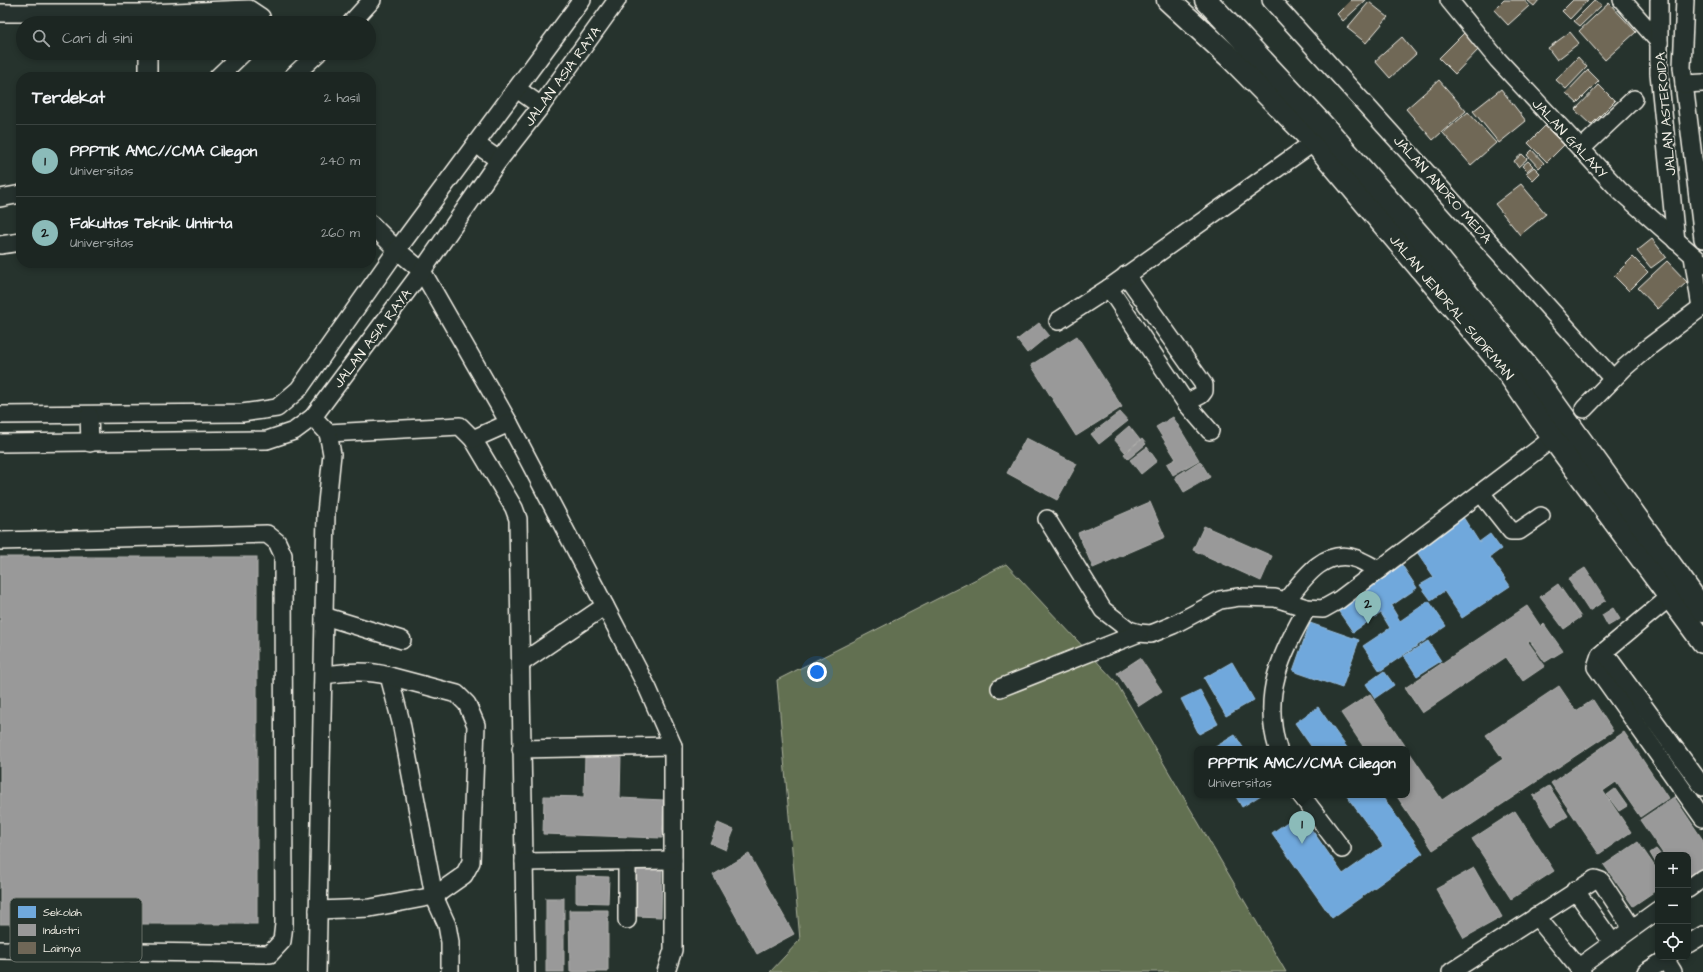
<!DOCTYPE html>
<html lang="id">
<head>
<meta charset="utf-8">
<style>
	body { margin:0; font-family:"Architects Daughter",sans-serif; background:#252e2a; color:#f1f3f6 }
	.controls { position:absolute; right:12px; bottom:12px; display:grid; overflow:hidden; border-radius:8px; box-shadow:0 2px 6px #0003 }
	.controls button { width:36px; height:36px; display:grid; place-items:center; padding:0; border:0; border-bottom:1px solid #3a4340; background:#1c2622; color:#f1f3f6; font:20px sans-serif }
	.you { position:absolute; left:817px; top:672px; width:14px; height:14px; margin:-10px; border:3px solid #fff; border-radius:50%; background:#1a73e8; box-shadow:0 0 0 6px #1a73e833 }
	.badge { display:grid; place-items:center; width:26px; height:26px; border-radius:50%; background:#8bbbb9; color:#111; font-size:13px; font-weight:700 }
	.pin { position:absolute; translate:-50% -33px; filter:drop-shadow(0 1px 2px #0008) }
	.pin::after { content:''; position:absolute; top:21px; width:14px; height:12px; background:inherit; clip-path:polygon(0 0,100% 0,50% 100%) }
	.popup { position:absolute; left:1194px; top:746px; width:216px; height:52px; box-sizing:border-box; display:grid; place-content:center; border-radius:8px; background:#1c2622; filter:drop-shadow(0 1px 3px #0005); font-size:13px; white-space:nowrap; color:#a0a5a5 }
	.popup b { font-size:15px; color:#f1f3f6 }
	.popup::after { content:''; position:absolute; left:50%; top:100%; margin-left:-8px; border:8px solid transparent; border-top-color:#1c2622 }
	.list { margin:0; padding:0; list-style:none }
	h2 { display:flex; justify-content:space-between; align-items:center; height:52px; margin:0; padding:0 16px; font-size:17px }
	h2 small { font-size:13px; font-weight:400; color:#a0a5a5 }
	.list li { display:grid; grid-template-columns:26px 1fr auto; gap:12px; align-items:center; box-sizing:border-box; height:72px; padding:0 16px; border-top:1px solid #3a4340 }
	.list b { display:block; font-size:15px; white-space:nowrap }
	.list p { margin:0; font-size:13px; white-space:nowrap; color:#a0a5a5 }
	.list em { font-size:13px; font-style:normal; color:#a0a5a5 }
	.icon { flex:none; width:22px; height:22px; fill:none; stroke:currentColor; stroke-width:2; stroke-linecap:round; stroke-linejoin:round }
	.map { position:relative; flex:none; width:1703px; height:972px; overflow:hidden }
	.search { position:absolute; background:#1c2622; box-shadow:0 2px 6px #0003; left:16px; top:16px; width:360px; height:44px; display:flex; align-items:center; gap:10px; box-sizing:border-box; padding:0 14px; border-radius:22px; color:#a0a5a5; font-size:15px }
	.panel { position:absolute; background:#1c2622; box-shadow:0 2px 6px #0003; left:16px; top:72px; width:360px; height:196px; border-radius:16px }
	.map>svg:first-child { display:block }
	.green { fill:#627051; stroke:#abb09c }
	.schools { fill:#6fa8dc; stroke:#97bee0 }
	.industry { fill:#999; stroke:#b4b3b1 }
	.building { fill:#6f6757; stroke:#f4f1e8 }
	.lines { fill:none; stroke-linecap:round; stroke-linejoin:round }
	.minor-casing { stroke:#f4f1e8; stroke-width:20 }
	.highway-casing { stroke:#f4f1e8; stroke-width:25 }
	.minor { stroke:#26332d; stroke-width:17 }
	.highway { stroke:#26332d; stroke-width:22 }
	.labels { text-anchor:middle; stroke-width:4; stroke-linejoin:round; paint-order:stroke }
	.street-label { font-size:14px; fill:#f4f1e8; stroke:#26332d }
	.key { fill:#26332d; stroke:#646c65; stroke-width:1 }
	.key-label { font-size:11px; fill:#f4f1e8 }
</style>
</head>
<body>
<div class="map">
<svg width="1703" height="972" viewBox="0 0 1703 972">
	<rect width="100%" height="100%" fill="#26332d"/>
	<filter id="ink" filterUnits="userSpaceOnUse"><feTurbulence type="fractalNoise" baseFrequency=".025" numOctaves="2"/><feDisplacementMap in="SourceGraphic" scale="8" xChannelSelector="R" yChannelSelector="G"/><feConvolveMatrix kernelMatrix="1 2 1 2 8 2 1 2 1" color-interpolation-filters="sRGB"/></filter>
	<g filter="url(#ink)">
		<polygon class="green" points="1006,564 1116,682 1286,972 770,972 800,940 777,680"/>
		<g class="schools">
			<polygon points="1463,517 1479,542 1490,534 1501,549 1490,557 1510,586 1462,618 1444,591 1431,600 1420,585 1434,577 1415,549"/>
			<polygon points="1402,565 1417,588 1391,606 1400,621 1429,601 1446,626 1380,671 1363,646 1390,628 1381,613 1353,632 1337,609"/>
			<polygon points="1310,623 1359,640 1342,688 1293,671"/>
			<polygon points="1428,641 1441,661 1417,676 1404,656"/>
			<polygon points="1232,662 1254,700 1226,716 1204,678"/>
			<polygon points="1384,671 1394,685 1375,698 1366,684"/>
			<polygon points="1200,690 1218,724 1199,734 1181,699"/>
			<polygon points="1318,707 1348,749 1313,749 1295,723"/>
			<polygon points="1235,735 1244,749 1212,749"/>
			<polygon points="1235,795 1261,795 1242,807"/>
			<polygon points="1346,795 1381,795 1423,853 1332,918 1272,833 1300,813 1343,874 1383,846"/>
		</g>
		<g class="industry">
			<polygon points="1039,323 1049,335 1027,353 1017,340"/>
			<polygon points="1077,336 1122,407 1076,436 1031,365"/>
			<polygon points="1120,412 1128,421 1099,444 1091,434"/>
			<polygon points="1173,417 1199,460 1173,475 1167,464 1176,459 1156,427"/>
			<polygon points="1129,426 1140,440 1125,452 1114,439"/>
			<polygon points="1026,438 1077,464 1057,500 1007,473"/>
			<polygon points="1142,439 1146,444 1128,459 1124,454"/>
			<polygon points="1147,447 1157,461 1141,474 1130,460"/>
			<polygon points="1200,461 1210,477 1184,492 1175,477"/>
			<polygon points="1150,502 1165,537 1093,568 1078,533"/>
			<polygon points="1204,526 1272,556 1261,581 1193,550"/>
			<rect x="0" y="557" width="257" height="367"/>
			<polygon points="1585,568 1606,600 1589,611 1568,579"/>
			<polygon points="1558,584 1581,617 1564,629 1540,597"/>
			<polygon points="1527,606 1541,627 1544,624 1563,651 1545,662 1530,641 1528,642 1545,666 1523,681 1506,657 1422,713 1405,688"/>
			<polygon points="1613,608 1620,619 1608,626 1602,615"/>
			<polygon points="1140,658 1162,691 1139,706 1117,673"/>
			<polygon points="1559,686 1576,711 1593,700 1613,731 1433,850 1396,795 1407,795 1407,749 1365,749 1341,713 1370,694 1442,800 1503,759 1486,735"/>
			<polygon points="1624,732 1668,798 1640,817 1616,782 1603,791 1631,832 1599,854 1551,783"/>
			<polygon points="585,753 621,754 620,798 664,800 662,838 543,834 544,796 584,797"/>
			<polygon points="1549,786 1568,816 1552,826 1533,796"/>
			<polygon points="1615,789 1627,806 1619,811 1607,795"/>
			<polygon points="1674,797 1703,840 1703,868 1688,878 1688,855 1664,855 1640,820"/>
			<polygon points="1515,811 1554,871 1511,899 1472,839"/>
			<polygon points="718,823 734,830 726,850 710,843"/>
			<polygon points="1638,842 1658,871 1658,889 1633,906 1604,865"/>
			<polygon points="1656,849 1661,855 1658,855 1657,865 1650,853"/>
			<polygon points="749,854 794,934 757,954 713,875"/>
			<polygon points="636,868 662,869 661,917 636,916"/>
			<polygon points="1474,868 1502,917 1464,938 1436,889"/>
			<polygon points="576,876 609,877 608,903 576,902"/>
			<rect x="546" y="898" width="18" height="74"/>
			<polygon points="569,910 608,910 608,972 570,972"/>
		</g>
		<g class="building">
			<polygon points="1351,0 1366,0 1343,21 1337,14"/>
			<polygon points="1504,0 1524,0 1529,6 1508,25 1494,10"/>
			<polygon points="1529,0 1539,0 1534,6 1528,1"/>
			<polygon points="1573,0 1588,0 1570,19 1562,11"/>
			<polygon points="1595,0 1602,5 1580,26 1574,21"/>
			<polygon points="1369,2 1388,17 1366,43 1347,28"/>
			<polygon points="1609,3 1636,32 1605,60 1579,31"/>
			<polygon points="1570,32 1579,43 1557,60 1548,48"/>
			<polygon points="1464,33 1480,48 1455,74 1439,58"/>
			<polygon points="1402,37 1416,54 1390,78 1375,61"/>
			<polygon points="1578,57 1587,67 1566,89 1556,80"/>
			<polygon points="1588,70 1599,81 1577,103 1566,93"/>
			<polygon points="1439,80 1466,111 1433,140 1406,109"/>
			<polygon points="1599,85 1615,101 1591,125 1575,110"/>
			<polygon points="1501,89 1526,121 1499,143 1473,111"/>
			<polygon points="1468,112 1496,143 1471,165 1443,133"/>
			<polygon points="1545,126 1564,145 1547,162 1528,143"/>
			<polygon points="1532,150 1544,163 1539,168 1527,155"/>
			<polygon points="1522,154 1527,159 1518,167 1514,161"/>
			<polygon points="1528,161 1533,166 1527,171 1522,166"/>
			<polygon points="1534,167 1540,173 1533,180 1526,173"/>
			<polygon points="1521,184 1546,214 1520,235 1495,204"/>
			<polygon points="1652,239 1666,257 1651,268 1637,251"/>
			<polygon points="1633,257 1648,272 1629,291 1614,276"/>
			<polygon points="1667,261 1687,282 1658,309 1638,288"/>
		</g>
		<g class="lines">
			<g class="minor-casing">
				<g id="minor">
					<polyline points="1271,0 1613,379"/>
					<polyline points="1449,0 1498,60 1620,191 1703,264"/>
					<polyline points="1622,0 1659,42"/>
					<polyline points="1659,0 1659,73 1676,241"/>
					<polyline points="1685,0 1682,67 1703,239"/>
					<polyline points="0,13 149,13 249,9 261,17 261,23"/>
					<polyline points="351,23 372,0"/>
					<polyline points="148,77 148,53"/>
					<polyline points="218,77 243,53"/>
					<polyline points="292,77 318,53"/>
					<polyline points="1684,84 1703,83"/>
					<polyline points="517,89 541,106"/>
					<polyline points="476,144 499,160"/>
					<polyline points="1581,149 1634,99"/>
					<polyline points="0,198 21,194"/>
					<polyline points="371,224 397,250 422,271 509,423 605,606 648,689 673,746 673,950 666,972"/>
					<polyline points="0,245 21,242"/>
					<polyline points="1693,256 1701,308"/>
					<polyline points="1126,275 1204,385 1204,391 1201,395 1186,403"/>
					<polyline points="1058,321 1109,288"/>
					<polyline points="1584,409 1624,368 1646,349 1703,306"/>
					<polyline points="0,415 242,413 277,408 299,389 397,250 582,0"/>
					<polyline points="89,415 90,443"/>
					<polyline points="313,417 328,433 460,426 473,439 514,508 518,519 526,972"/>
					<polyline points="1210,431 1186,403 1109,288 1314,142"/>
					<polyline points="473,439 509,423"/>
					<polyline points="0,443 267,440 294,431 313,417 422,271 499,160 541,106 617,0"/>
					<polyline points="1481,493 1511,531 1519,531 1541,516"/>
					<polyline points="1047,519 1103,610 1129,630 1139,633 1151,634 1173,625 1220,600 1239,597 1275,598 1307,608 1323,609 1339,600 1553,438"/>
					<polyline points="0,541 267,534 277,542 283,555 284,924 282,941 270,954 0,950"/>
					<polyline points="1670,597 1600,655 1596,667 1703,818"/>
					<path d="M 1286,601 C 1303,579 1324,547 1357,559 C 1364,562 1371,566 1379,570"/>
					<polyline points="324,616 402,640"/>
					<polyline points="1604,652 1703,787"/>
					<polyline points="521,663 605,606"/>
					<path d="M 324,675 C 347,672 367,670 389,676 L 401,722 L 434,896 L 447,925 L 450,942 L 450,972"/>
					<polyline points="1000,688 1139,633"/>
					<polyline points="521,749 673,746"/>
					<path d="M 1278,749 C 1261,693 1281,656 1307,608"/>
					<polyline points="1301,795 1342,849"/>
					<polyline points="627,861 627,920"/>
					<polyline points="524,862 673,860"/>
					<polyline points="1688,889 1703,878"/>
					<polyline points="1575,890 1612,942"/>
					<polyline points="318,910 370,908 434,896 464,875 471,862 476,725 467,704 457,694 389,676"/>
					<polyline points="1536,916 1582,972"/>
					<polyline points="1688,944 1703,935"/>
					<polyline points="1665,959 1673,972"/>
					<polyline points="1579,967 1658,910"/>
					<polyline points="317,972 326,513 332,454 328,433"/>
					<polyline points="1451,972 1595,879 1601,881 1632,928"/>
					<polyline points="1646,972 1669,957"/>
				</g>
			</g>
			<g class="highway-casing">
				<g id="highway">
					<polyline points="1168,0 1231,58 1314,142 1507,371 1553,438 1703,642"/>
					<polyline points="1206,0 1328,131 1426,243 1532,373 1703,610"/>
				</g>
			</g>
			<use href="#minor" class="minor"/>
			<use href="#highway" class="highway"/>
		</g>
	</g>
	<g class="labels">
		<g class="street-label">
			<text transform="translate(562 76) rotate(-54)" y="5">JALAN ASIA RAYA</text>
			<text transform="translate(1665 114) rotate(-95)" y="5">JALAN ASTEROIDA</text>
			<text transform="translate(1570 138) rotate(47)" y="5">JALAN GALAXY</text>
			<text transform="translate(1443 189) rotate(48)" y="5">JALAN ANDRO MEDA</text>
			<text transform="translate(1452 307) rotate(50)" y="5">JALAN JENDRAL SUDIRMAN</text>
			<text transform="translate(372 338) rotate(-53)" y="5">JALAN ASIA RAYA</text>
		</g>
	</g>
	<rect x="10" y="898" width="132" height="64" rx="6" class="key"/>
	<rect x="18" y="906" width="18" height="12" fill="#6fa8dc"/>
	<rect x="18" y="924" width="18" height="12" fill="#999"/>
	<rect x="18" y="942" width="18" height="12" fill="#6f6757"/>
	<g class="key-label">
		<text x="43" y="916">Sekolah</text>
		<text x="43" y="934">Industri</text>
		<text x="43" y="952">Lainnya</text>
	</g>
</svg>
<div class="controls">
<button>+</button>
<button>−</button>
<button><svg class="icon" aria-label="locate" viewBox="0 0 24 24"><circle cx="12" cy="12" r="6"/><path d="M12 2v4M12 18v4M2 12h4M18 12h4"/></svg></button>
</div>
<div class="you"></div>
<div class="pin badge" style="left:1302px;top:844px">1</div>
<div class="popup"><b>PPPTIK AMC//CMA Cilegon</b>Universitas</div>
<div class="pin badge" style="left:1368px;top:624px">2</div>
<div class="search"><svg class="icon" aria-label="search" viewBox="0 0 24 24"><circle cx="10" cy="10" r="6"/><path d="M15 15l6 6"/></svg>Cari di sini</div>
<section class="panel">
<h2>Terdekat<small>2 hasil</small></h2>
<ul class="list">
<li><span class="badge">1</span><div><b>PPPTIK AMC//CMA Cilegon</b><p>Universitas</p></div><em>240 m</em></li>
<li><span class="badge">2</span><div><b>Fakultas Teknik Untirta</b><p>Universitas</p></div><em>260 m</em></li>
</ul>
</section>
</div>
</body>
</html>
